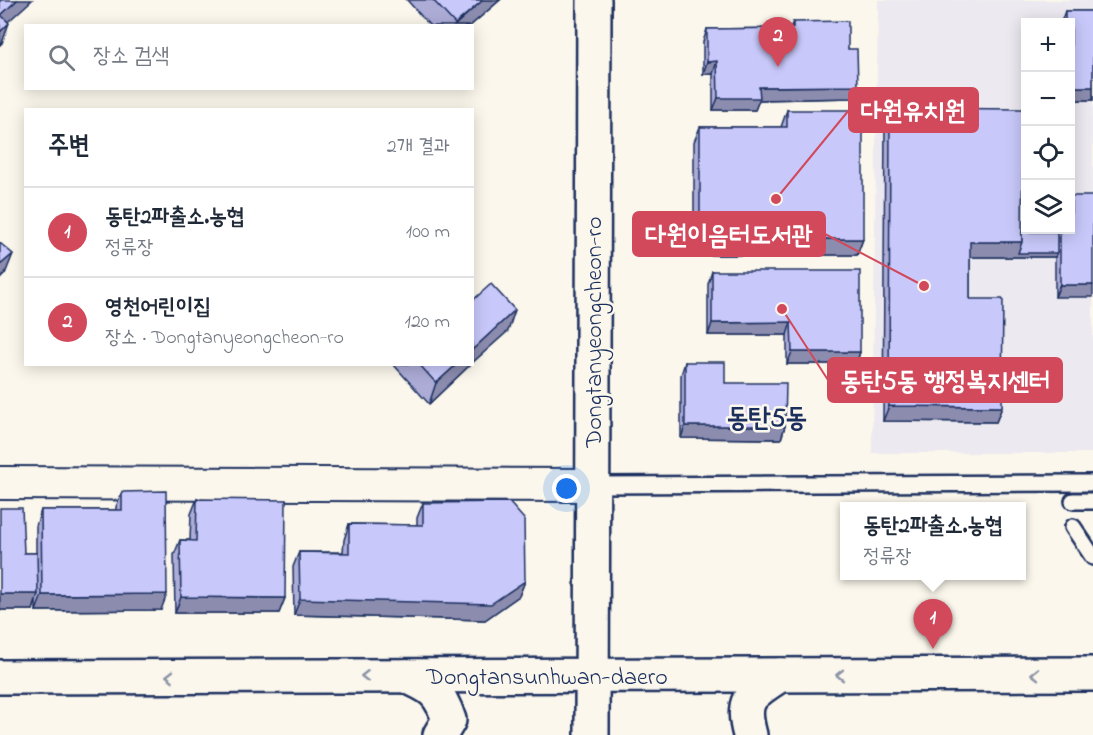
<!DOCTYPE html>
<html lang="ko">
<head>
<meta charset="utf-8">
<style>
	body { margin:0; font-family:"Indie Flower","Poor Story",sans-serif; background:#f2f2f3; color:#1f2937 }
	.controls { position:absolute; right:18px; top:18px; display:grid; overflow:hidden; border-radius:0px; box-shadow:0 3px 15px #0003 }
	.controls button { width:54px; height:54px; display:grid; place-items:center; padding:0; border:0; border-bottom:2px solid #e0e1e3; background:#fff; color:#1f2937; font:30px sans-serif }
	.you { position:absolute; left:567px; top:489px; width:21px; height:21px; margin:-15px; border:4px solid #fff; border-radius:50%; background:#1a73e8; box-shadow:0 0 0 9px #1a73e833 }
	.badge { display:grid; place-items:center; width:39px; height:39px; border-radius:50%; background:#d1495b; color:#fff; font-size:20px; font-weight:700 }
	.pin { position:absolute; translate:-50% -50px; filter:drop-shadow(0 2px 3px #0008) }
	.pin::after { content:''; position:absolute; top:32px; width:21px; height:18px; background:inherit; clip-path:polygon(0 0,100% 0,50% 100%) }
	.popup { position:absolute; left:840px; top:502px; width:186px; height:78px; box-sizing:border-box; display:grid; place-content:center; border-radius:0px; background:#fff; filter:drop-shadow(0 2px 4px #0005); font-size:20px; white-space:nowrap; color:#747a83 }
	.popup b { font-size:22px; color:#1f2937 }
	.popup::after { content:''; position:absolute; left:50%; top:100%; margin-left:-12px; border:12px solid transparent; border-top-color:#fff }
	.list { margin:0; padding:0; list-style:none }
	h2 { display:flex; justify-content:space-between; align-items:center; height:78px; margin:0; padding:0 24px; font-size:26px }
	h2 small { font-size:20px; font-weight:400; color:#747a83 }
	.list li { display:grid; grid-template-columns:39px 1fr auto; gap:18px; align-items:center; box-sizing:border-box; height:90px; padding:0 24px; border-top:2px solid #e0e1e3 }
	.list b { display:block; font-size:22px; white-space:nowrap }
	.list p { margin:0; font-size:20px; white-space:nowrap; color:#747a83 }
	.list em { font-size:20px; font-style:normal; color:#747a83 }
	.icon { flex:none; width:33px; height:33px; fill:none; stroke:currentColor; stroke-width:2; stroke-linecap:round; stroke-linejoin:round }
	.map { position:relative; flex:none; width:1093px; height:735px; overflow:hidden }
	.search { position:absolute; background:#fff; box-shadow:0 3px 15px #0003; left:24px; top:24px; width:450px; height:66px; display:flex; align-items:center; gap:15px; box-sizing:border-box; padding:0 21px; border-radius:0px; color:#747a83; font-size:22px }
	.panel { position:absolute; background:#fff; box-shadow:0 3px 15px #0003; left:24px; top:108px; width:450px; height:258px; border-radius:0px }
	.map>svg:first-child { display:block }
	.built { fill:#ece9f0; fill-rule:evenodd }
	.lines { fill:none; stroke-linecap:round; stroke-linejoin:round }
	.lane-casing { stroke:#1b2f5e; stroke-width:20 }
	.street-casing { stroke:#1b2f5e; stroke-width:36 }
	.secondary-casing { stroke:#1b2f5e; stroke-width:38 }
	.lane { stroke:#fbf7ec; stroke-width:15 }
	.street { stroke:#fbf7ec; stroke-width:32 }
	.secondary { stroke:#fbf7ec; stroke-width:33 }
	.wall { fill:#acacd7; stroke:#1b2f5e; stroke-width:1.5 }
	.shaded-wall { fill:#8c8caf; stroke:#1b2f5e; stroke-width:1.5 }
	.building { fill:#c8c8fa; stroke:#1b2f5e; stroke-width:1.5 }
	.oneway { stroke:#8b93a5 }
	.labels { text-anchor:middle; stroke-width:5; stroke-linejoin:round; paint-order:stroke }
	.street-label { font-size:24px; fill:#1b2f5e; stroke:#fbf7ec }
	.quarter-label { font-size:27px; font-weight:bold; fill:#1b2f5e; stroke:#fbf7ec }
	.leader { fill:none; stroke:#d1495b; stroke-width:2 }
	.callout-dot { fill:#d1495b; stroke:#fbf7ec; stroke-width:2 }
	.callout { fill:#d1495b; stroke:#d1495b; stroke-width:2 }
	.callout-label { font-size:26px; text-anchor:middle; font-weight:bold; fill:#fff }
</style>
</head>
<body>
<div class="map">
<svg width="1093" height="735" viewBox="0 0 1093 735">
	<rect width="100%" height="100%" fill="#fbf7ec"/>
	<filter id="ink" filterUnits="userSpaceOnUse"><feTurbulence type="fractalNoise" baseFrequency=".0167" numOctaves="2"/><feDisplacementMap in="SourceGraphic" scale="12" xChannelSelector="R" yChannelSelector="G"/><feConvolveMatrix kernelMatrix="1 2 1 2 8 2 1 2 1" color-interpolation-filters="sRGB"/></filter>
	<g filter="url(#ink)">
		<path class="built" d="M 878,0 L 1093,0 L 1093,453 L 872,453 ZM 1026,22 L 1070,22 L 1070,230 L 1026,230 Z"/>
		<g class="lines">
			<g class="lane-casing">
				<g id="lane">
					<polyline points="592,485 1093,483"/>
					<polyline points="1073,501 1093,501"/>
					<polyline points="1073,527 1093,557"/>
				</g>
			</g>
			<g class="street-casing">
				<polyline id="street" points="0,483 592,485"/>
			</g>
			<g class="secondary-casing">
				<g id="secondary">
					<path d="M 406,676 C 432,687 440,692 449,720 L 440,735"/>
					<polyline points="0,677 1093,674"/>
					<polyline points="592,735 594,0"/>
					<path d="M 750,735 C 740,698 751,694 780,675"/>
				</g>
			</g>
			<use href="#lane" class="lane"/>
			<use href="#street" class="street"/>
			<use href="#secondary" class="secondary"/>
		</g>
		<g class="wall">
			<polygon points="407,0 500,0 470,26 430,26"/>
			<polygon points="1065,11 1093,11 1093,100 1071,100 1071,22 1061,22"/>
			<polygon points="793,22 848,49 858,86 853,98 759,100 755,110 713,110 713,74 703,74 703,42 707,29 790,28"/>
			<polygon points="890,108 1022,232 1055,232 1055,230 1071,230 1093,196 1055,297 1055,257 970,257 970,299 1002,407 996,422 883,421 885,123"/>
			<polygon points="787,110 863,239 857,255 694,255 694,142 700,127 781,127"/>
			<polygon points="712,271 860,352 856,364 787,364 787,335 708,335 708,284"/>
			<polygon points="685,362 725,383 785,426 781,439 681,438 681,375"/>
			<polygon points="393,364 471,364 429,404"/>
			<polygon points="122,492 161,610 36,611 36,599 33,610 0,610 24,553 36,553 36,526 41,510 116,510 116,507"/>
			<polygon points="197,499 285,598 279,613 175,613 174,555 180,540 190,540 191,514"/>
			<polygon points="423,503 525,581 519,596 485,620 294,615 293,567 299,552 343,552 344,540 349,524 417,525 417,518"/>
		</g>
		<g class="shaded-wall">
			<polygon points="17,0 32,0 0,29 1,15"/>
			<polygon points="483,0 500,0 470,26 454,26"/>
			<polygon points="9,23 2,43 0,45 0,32"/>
			<polygon points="717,61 713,74 703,74 707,62"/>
			<polygon points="858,86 853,98 759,100 755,110 713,110 718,98 759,87"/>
			<rect x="1071" y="87" width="22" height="13"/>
			<polygon points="700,239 863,239 857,255 694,255"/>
			<polygon points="970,242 1022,242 1057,253 1055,257 964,257"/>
			<polygon points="13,254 5,274 0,279 0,265"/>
			<polygon points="1060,285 1093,285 1093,297 1055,297"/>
			<polygon points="515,310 508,331 472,363 472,350"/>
			<polygon points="791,322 787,335 708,335 712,323"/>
			<polygon points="792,352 860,352 856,364 787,364"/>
			<polygon points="457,364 471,364 429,404 436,383"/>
			<polygon points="889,406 1002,407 996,422 883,421"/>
			<polygon points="685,426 785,426 781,439 681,438"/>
			<polygon points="525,581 519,596 485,620 294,615 300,599"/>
			<polygon points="0,594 38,594 33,610 0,610"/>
			<polygon points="167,594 161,610 36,611 42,595"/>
			<polygon points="181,597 285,598 279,613 175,613"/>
		</g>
		<g class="building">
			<polygon points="0,0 17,0 1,15 9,23 0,32"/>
			<polygon points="433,0 483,0 455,24"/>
			<polygon points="1065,11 1093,11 1093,87 1071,87 1071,22 1065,22"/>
			<polygon points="848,21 848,49 857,49 858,86 759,87 760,98 718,98 717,61 707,62 707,29 793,28 793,22"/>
			<polygon points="890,108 1023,109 1022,242 970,242 970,299 1003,299 1002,407 889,406"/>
			<polygon points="787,110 863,110 863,239 700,239 700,127 787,127"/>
			<polygon points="1071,196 1093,196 1093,285 1060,285 1060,230 1071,230"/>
			<polygon points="1022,232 1057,232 1057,253 1018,253 1022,242"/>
			<polygon points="0,243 13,254 0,265"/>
			<polygon points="712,271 860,271 860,352 792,352 791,322 712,323"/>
			<polygon points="491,284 515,310 472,350 472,301"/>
			<polygon points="685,362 725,362 725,383 786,383 785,426 685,426"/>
			<polygon points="419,364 457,364 436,383"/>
			<polygon points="166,491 167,594 42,595 41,510 122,510 122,492"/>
			<polygon points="197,499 286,500 285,598 181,597 180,540 196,541"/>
			<polygon points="509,502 524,519 525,581 491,604 300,599 299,552 349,553 349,524 423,525 423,503"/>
			<polygon points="0,508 22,508 24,553 37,553 38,594 0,594"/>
		</g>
		<defs><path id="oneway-chevron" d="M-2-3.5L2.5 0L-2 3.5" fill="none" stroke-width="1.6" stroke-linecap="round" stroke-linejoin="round" transform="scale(1.5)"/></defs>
		<g class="oneway">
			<use href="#oneway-chevron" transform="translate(1035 674) rotate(180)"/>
			<use href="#oneway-chevron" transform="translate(840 675) rotate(180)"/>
			<use href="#oneway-chevron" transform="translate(170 676) rotate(180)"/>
			<use href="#oneway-chevron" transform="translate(365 676) rotate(180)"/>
		</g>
	</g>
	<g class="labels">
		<g class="street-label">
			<text transform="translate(593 332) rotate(-90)" y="8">Dongtanyeongcheon-ro</text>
			<text x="547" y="684">Dongtansunhwan-daero</text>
		</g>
		<g class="quarter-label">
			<text x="767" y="426">동탄5동</text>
		</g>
	</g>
	<path class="leader" d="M776 199L849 110M924 286L825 234M782 309L828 380"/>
	<g class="callout-dot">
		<circle cx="776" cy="199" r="6"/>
		<circle cx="924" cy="286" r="6"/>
		<circle cx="782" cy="309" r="6"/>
	</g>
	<g class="callout">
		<rect x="849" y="88" width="129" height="44" rx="6"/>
		<rect x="633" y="212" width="192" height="44" rx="6"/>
		<rect x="828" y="358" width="234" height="44" rx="6"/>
	</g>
	<g class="callout-label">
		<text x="913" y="119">다원유치원</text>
		<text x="729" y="243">다원이음터도서관</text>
		<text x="945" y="389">동탄5동 행정복지센터</text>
	</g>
</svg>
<div class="controls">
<button>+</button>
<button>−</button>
<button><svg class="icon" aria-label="locate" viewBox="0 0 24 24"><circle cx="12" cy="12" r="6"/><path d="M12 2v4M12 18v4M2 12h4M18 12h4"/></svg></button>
<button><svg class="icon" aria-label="layers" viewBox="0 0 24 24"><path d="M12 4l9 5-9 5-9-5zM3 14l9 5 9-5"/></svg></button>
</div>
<div class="you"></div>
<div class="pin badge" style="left:933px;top:649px">1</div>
<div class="popup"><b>동탄2파출소.농협</b>정류장</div>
<div class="pin badge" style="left:778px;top:67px">2</div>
<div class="search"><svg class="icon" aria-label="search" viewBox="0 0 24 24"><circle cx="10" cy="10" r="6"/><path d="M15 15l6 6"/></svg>장소 검색</div>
<section class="panel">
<h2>주변<small>2개 결과</small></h2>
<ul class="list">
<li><span class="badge">1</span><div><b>동탄2파출소.농협</b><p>정류장</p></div><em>100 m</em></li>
<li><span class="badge">2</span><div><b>영천어린이집</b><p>장소 · Dongtanyeongcheon-ro</p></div><em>120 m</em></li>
</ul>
</section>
</div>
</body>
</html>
